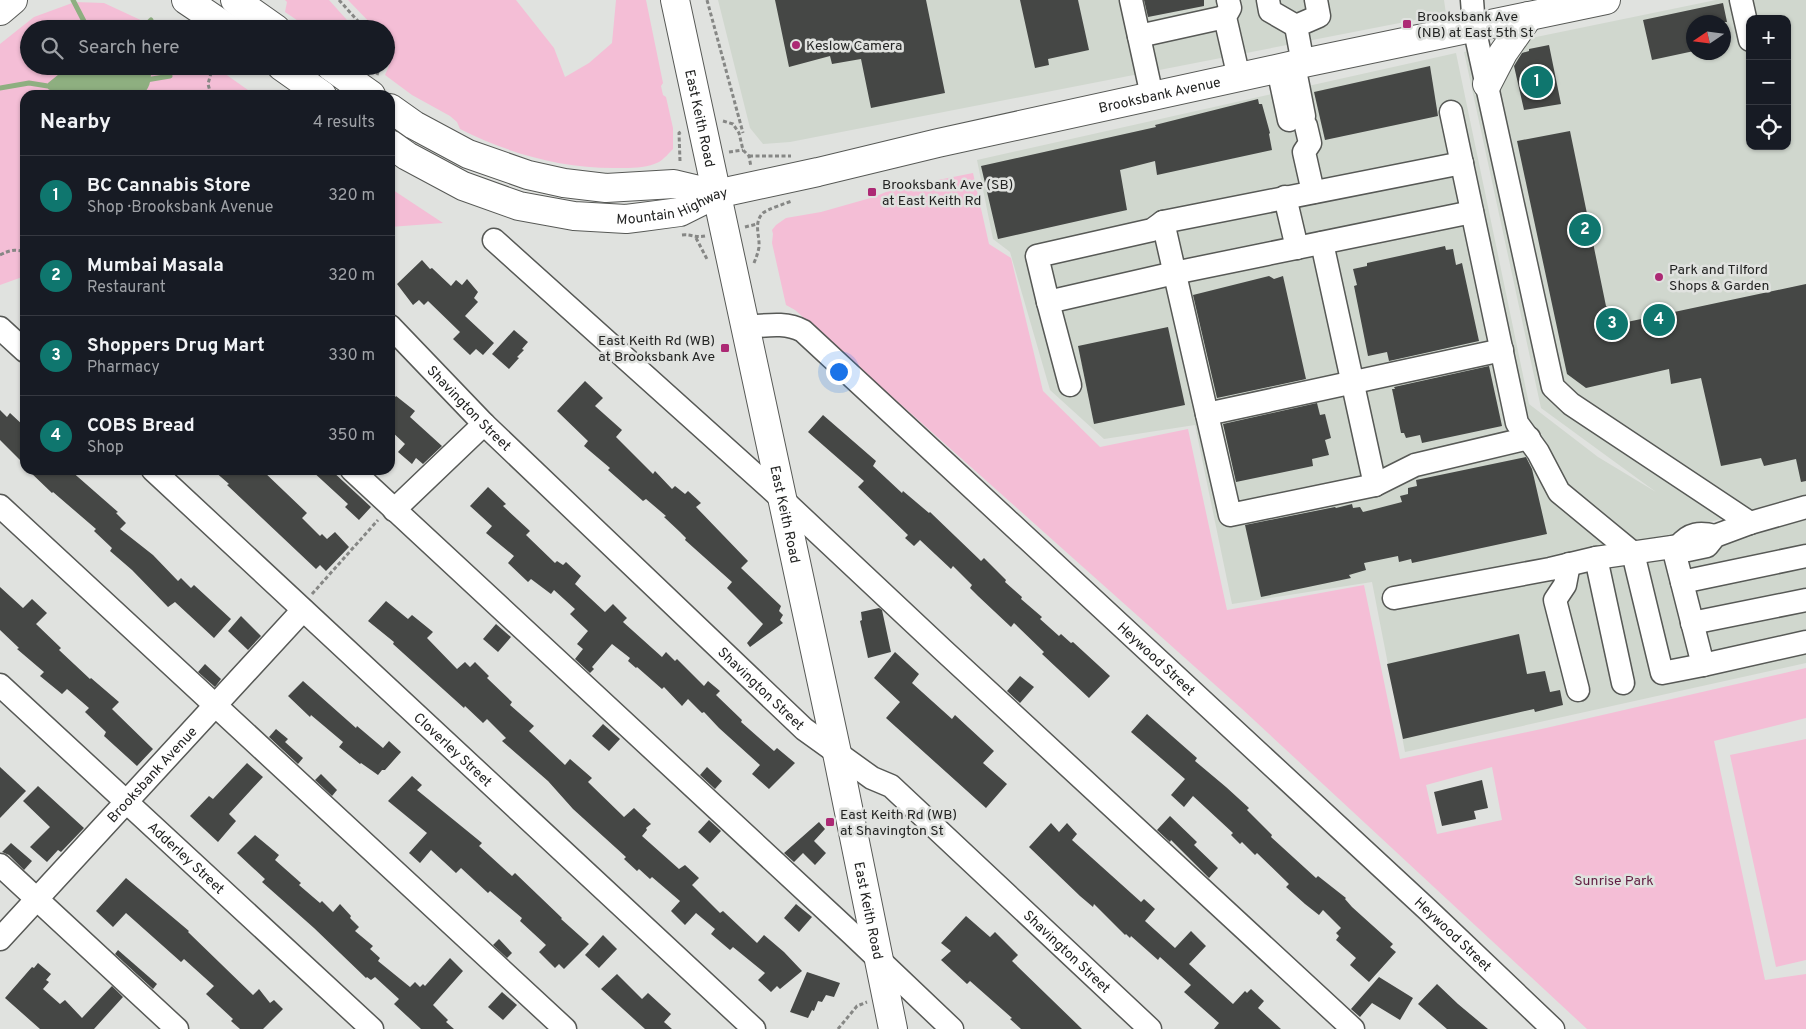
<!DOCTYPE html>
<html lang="en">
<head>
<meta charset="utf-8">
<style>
	body { margin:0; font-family:Overpass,sans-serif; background:#242831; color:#f1f3f6 }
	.controls { position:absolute; right:15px; top:15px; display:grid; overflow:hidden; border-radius:10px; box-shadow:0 1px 4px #0004 }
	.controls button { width:45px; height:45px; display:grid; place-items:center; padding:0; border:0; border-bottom:1px solid #363941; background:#171b24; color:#f1f3f6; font:25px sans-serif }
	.compass { position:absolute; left:1686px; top:15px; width:45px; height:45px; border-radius:50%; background:#171b24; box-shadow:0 1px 4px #0004; rotate:257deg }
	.you { position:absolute; left:838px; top:371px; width:18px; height:18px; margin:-12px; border:4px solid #fff; border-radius:50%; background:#1a73e8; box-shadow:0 0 0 8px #1a73e833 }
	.badge { display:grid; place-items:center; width:32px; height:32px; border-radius:50%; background:#0f766e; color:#fff; font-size:16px; font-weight:700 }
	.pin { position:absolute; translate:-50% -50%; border:2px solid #fff; box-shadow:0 1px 5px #0006 }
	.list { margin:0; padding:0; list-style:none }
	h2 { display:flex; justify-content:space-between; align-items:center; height:65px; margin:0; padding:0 20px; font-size:21px }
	h2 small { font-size:16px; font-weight:400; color:#9ea1a6 }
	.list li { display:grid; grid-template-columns:32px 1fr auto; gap:15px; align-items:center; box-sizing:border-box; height:80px; padding:0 20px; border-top:1px solid #363941 }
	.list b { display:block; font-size:19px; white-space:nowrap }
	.list p { margin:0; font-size:16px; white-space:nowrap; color:#9ea1a6 }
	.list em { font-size:16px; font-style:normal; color:#9ea1a6 }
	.icon { flex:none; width:28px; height:28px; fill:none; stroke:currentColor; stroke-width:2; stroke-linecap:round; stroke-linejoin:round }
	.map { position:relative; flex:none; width:1806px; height:1029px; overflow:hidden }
	.search { position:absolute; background:#171b24; box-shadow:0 1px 4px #0004; left:20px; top:20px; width:375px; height:55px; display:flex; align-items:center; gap:12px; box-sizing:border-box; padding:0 18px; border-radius:28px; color:#9ea1a6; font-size:19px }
	.panel { position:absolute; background:#171b24; box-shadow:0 1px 4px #0004; left:20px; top:90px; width:375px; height:385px; border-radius:15px }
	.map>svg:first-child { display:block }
	.built { fill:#d0d7ce; fill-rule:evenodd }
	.green { fill:#f4bed6; fill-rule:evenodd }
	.water { fill:#8eaf80 }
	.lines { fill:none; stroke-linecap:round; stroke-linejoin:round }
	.stream { stroke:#8eaf80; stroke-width:5 }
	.building { fill:#454745 }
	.minor-casing { stroke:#575956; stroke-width:25 }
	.major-casing { stroke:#575956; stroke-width:30 }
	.highway-casing { stroke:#575956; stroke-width:30 }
	.path { stroke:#868785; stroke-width:3; stroke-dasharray:4 2.5; stroke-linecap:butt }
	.minor { stroke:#fff; stroke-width:22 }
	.major { stroke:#fff; stroke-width:28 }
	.highway { stroke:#fff; stroke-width:28 }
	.poi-dot { fill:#ac2974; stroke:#e0e2df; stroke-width:2 }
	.labels { text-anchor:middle; stroke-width:5; stroke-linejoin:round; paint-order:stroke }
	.poi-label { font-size:14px; fill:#232423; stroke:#e0e2df; text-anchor:start }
	.street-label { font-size:14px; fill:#232423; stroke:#e0e2df }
	.park-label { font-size:14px; fill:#611e42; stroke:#e0e2df }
</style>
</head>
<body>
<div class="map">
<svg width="1806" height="1029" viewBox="0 0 1806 1029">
	<rect width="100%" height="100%" fill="#e0e2df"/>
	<g class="built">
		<polygon points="718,0 1444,0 1446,14 790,142 763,144 750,128"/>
		<path d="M 1716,0 L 1806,0 L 1806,497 L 1706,523 L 1729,537 L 1806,516 L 1806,663 L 1405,752 L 1372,582 L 1232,604 L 1195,425 L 1104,439 L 1050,390 L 1010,252 L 993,239 L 977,160 L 1456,53 L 1529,404 L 1598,457 L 1656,492 L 1541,408 L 1464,52 ZM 1750,19 L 1787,19 L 1787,146 L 1750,146 ZM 1694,22 L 1724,22 L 1724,52 L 1694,52 Z"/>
	</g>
	<g class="green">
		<polygon points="285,0 329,0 355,29 310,29 285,12 287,2"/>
		<path d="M 348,0 L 516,0 L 554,48 L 565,77 L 589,63 L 612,43 L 616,0 L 646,0 L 663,83 L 661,86 L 663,95 L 666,97 L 673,128 L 673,149 C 669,153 664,159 659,162 C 645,169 629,168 614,168 C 559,168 508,153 460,129 L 457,122 L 450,116 L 412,95 L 385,75 C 396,53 386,50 386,29 L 376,29 Z"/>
		<polygon points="75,2 104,3 160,29 29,29 29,66 214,66 255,95 25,95 25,276 0,285 0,44 34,17"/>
		<path d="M 973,173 L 989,244 L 1011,258 L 1043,391 L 1100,447 L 1188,429 L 1227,610 L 1364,585 L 1400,759 L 1546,728 L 1806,668 L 1806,718 L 1714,741 L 1765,980 L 1806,974 L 1806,1029 L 1587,1029 L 1241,708 L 795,310 L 786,305 L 772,243 L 773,234 L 772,230 L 776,225 L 786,218 L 821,212 L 874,197 L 893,189 ZM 1492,767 L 1502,820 L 1437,834 L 1426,785 Z"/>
		<polygon points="390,188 443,223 390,227"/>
		<polygon points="1806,739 1806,960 1776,967 1730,755"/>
	</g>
	<path class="water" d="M 69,66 L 145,66 L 151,72 C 151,82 149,88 143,95 L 59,95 L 48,89 L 48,83 Z"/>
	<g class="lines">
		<g class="stream">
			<polyline points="73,0 88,29"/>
			<polyline points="142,29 151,20"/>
			<polyline points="146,80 170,76"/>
			<polyline points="0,88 29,83 54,87"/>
		</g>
	</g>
	<g class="building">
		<polygon points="775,0 926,0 945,93 871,108 861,59 832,64 830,56 789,67"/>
		<polygon points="1020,0 1078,0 1089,50 1048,59 1049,65 1035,68"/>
		<polygon points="1144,0 1204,0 1204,6 1148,17"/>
		<polygon points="1723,3 1727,22 1694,22 1694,51 1652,60 1643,20"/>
		<polygon points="1549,45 1561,104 1524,110 1514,66 1522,53 1529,51 1529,49"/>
		<polygon points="1430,66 1438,116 1325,140 1314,92"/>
		<polygon points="1258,99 1259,104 1262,104 1270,133 1269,134 1272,150 1157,175 1155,161 1120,170 1127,210 998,239 981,166 1156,127 1155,125"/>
		<polygon points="1570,131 1606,306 1627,322 1806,284 1806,481 1801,482 1796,459 1764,466 1761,458 1721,466 1701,378 1671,384 1669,369 1586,388 1567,374 1517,141"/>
		<polygon points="1445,246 1446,250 1453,249 1456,265 1462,263 1479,341 1389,361 1387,352 1368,356 1354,286 1357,285 1353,269 1367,266 1367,263"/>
		<polygon points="422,260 430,269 432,268 451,286 456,280 462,285 467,279 478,292 474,298 478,302 465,316 494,343 483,355 476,349 470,355 453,339 460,332 428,301 424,305 419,300 413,305 397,284"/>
		<polygon points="1269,276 1274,279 1283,276 1306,379 1217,398 1193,295"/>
		<polygon points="1168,327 1185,405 1094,424 1078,346"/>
		<polygon points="514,330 528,342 522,349 524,350 517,357 519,358 509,369 492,354"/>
		<polygon points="1489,366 1502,426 1422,443 1420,435 1406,438 1404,433 1401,433 1392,389 1395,389 1394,387"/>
		<polygon points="585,381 603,398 595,406 622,430 616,437 653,474 655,471 672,489 675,486 685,494 688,491 701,503 696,507 748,561 741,568 781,606 779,611 783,615 780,620 783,623 750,647 747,643 763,624 727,588 732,582 685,540 686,538 680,532 664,517 666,516 646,499 643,501 608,470 610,468 584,446 588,441 557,411"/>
		<polygon points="396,396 415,411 410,417 442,446 423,464 416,458 412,464 398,452 405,444 390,430 390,403"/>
		<polygon points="1317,403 1320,415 1325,414 1331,438 1325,440 1329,455 1312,459 1313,466 1236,482 1223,424"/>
		<polygon points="0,410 7,417 10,413 25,427 25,465 0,440"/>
		<polygon points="823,415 876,461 873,466 902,493 903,491 929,513 930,512 981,561 984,558 1006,580 1005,582 1022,597 1021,599 1042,617 1040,619 1059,636 1061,634 1071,643 1073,642 1110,676 1089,698 1042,654 1044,652 1014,623 1011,627 978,596 970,588 972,585 953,566 951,569 920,540 914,546 905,538 908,535 858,487 864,481 808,432"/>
		<polygon points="1526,457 1532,469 1547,534 1412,563 1411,559 1399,562 1398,556 1364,563 1366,570 1349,575 1351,578 1261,597 1245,525 1335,507 1336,508 1352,504 1353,508 1360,507 1363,512 1371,510 1402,502 1400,496 1408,494 1408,488 1417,486 1416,480"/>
		<polygon points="28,470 70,470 118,512 116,513 126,523 120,529 153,555 178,581 181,578 191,588 194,585 231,619 214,638 175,602 168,607 132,570 110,551 112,548 94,531 96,529 53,492 52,493"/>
		<polygon points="213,470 262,470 307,513 302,518 320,536 322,534 327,539 335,532 349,547 326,571 320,565 316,569 227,485 229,484"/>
		<polygon points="311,470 331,470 371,507 359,520 345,507 348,504"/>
		<polygon points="488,487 506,504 503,506 530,531 526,535 555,563 557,561 563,565 566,562 581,576 575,584 605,612 613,604 627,618 623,622 662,657 666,652 675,661 677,659 704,686 708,681 720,691 716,695 742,720 741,722 774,751 777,748 795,763 769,789 752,774 760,765 719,728 704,712 702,713 688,699 682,706 664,687 662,689 637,667 636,668 628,661 630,658 612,644 592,667 594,669 590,673 575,659 583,649 577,644 588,631 570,614 575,609 554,590 551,594 531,579 528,582 508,563 514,556 486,533 492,526 470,506"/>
		<polygon points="0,587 23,608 32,599 47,613 36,624 61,648 59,650 90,679 91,678 119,702 112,709 153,749 137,766 104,736 106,732 85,712 89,708 67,689 62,694 40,676 44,672 17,649 19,648 0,630"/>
		<polygon points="386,601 408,619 412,615 433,632 427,638 457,669 465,662 470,667 475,662 489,676 487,678 512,702 510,705 534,726 529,731 565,765 570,759 592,778 588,782 624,817 634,808 651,824 646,828 647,830 642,836 679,869 685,865 699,878 692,885 720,913 723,911 757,943 764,935 784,952 802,971 780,989 777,986 771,992 758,980 765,973 733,947 730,950 711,934 715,929 696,913 685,925 671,911 680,901 652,877 650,879 639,869 637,871 624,859 626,857 573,809 548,781 502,741 506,738 487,719 483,723 465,706 464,708 393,644 394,642 368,621"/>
		<polygon points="879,608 882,610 891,652 868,658 860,621 862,620 861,612"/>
		<polygon points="241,616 261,636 248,650 228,631"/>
		<polygon points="496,624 511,637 498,652 483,639"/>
		<polygon points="1519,634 1527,674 1545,671 1550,692 1560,690 1563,705 1535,712 1534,709 1403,739 1387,664"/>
		<polygon points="895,652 919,674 912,683 952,719 955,715 994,751 983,763 1007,784 986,808 886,718 900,702 874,678"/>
		<polygon points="205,664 221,679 215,687 198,672"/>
		<polygon points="1020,676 1034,687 1020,703 1007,691"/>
		<polygon points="303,681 356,728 357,726 383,748 389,741 401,752 385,770 382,770 378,775 361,763 360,764 339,747 343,742 311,715 310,717 288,696"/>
		<polygon points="1147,714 1197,758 1195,761 1226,787 1249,808 1247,810 1272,835 1271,837 1316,878 1318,876 1346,898 1345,899 1352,907 1393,944 1390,947 1396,952 1369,982 1350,965 1356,958 1336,940 1339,936 1336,933 1341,928 1323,910 1319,915 1305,904 1286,887 1289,884 1257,853 1255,855 1242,842 1240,844 1231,835 1233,833 1193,796 1184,807 1171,795 1185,779 1131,732"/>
		<polygon points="603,724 620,739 609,751 592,736"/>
		<polygon points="276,729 288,739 285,742 303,758 298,764 269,737"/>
		<polygon points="247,763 263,777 229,814 236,821 218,842 190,816 209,796 213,799"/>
		<polygon points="0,767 26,791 0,818"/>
		<polygon points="707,767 722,781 715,789 700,775"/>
		<polygon points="321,774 337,790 332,796 315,780"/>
		<polygon points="412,776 422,785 417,790 482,843 479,846 512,876 515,873 562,918 561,919 589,944 564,969 559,964 555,968 539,952 546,945 520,921 522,918 490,891 488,893 461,868 456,873 431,850 420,863 409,853 427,833 388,801"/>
		<polygon points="1482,780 1488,808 1474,811 1476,819 1442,826 1434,792"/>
		<polygon points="38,786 84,828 61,852 58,850 47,862 30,847 50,827 23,801"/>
		<polygon points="1170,816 1197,842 1194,845 1218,868 1209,878 1171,840 1170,842 1157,830"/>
		<polygon points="709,820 721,831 710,843 698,832"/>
		<polygon points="819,822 825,829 814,841 826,853 815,865 803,853 794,862 784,853"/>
		<polygon points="1051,823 1059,832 1067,823 1077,834 1072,840 1141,902 1144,899 1155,909 1145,921 1175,948 1191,931 1206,946 1189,964 1233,1004 1245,991 1247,993 1251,989 1264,1001 1258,1008 1281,1029 1214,1029 1219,1023 1184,992 1191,985 1160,957 1158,960 1131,936 1130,938 1126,934 1125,935 1094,904 1093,907 1080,896 1029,847"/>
		<polygon points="255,835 279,855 275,860 301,883 299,885 320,903 322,901 333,912 340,904 351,916 350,918 359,927 355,931 373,946 370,949 380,958 378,961 410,987 415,982 420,987 423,984 425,986 450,958 463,971 433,1005 448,1020 446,1022 454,1029 421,1029 394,1004 399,999 375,977 371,980 367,977 366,978 314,928 262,882 265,879 237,853"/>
		<polygon points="11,843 32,861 24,870 9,855 2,852"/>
		<polygon points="126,878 189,931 188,932 253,995 259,989 270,1003 274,1000 283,1009 263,1029 240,1029 231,1021 233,1019 206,994 214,986 184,959 181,962 126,913 113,927 96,911"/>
		<polygon points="796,904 812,917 799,932 784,918"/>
		<polygon points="966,916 990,937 995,932 1018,955 1012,961 1082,1029 1021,1029 1010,1019 1012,1018 970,981 967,984 941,960 951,951 941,943"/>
		<polygon points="603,935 617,949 599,968 585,955"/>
		<polygon points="499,939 512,953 507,958 493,945"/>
		<polygon points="118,950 157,984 153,989 115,954"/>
		<polygon points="38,963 51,974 46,980 49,982 43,989 60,1004 65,1000 82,1018 112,986 123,997 94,1029 40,1029 5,998 32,967 34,968"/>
		<polygon points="807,972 840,983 834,997 826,995 822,1002 818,1001 814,1011 812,1010 808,1018 790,1012"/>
		<polygon points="617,974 642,999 648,993 671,1014 664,1022 672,1029 645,1029 601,989"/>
		<polygon points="1379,977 1413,998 1400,1020 1372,1003 1360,1017 1351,1009"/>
		<polygon points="1437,984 1458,1004 1488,1029 1447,1029 1418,1004"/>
		<polygon points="502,992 517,1005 503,1020 488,1007"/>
	</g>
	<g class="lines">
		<g class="minor-casing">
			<g id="minor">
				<polyline points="1131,0 1152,96"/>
				<polyline points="1228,0 1230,8 1225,17 1239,78"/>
				<polyline points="1268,0 1270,11 1296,26"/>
				<polyline points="1472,0 1474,27 1553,387 1571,404 1750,523 1806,507"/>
				<polyline points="1741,0 1750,40"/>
				<polyline points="1139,36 1225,17"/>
				<polyline points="1303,64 1296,26 1319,16 1316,0"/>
				<polyline points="1294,65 1304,116"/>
				<polyline points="1278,69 1289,120"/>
				<polyline points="1451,112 1517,423 1538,452 1559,492 1633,553 1662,673 1703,665"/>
				<polyline points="1306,126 1310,143 1304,152 1313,192"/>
				<polyline points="1462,163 1163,222 1152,230 1037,256 1048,302 1179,272 1472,212"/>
				<polyline points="1285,197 1297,248"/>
				<polyline points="1163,222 1230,515 1375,485 1415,465 1529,438"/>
				<polyline points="494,240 782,499 943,650 1353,1029"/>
				<polyline points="1322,243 1375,485"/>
				<polyline points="1048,302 1070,385"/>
				<path id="s1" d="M 390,326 L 484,424 L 804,729 L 872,778 L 891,786 L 1150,1029"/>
				<path id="s2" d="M 745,327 C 764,326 785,321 803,331 L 1428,910 L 1553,1029"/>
				<polyline points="0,328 25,351"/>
				<polyline points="1207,414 1502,350"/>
				<path id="s3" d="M 153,470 L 754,1029"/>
				<polyline points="352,470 852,934 952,1029"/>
				<polyline points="0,506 565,1029"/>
				<polyline points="394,510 484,424"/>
				<path d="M 1715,536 C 1700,532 1689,533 1679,546 L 1688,550 L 1707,546 L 1715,536 L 1750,523"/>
				<polyline points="1673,547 1703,665 1806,642"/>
				<polyline points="1596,558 1623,683"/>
				<polyline points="1569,564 1565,585 1555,600 1578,690"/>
				<polyline points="1682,582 1806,556"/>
				<polyline points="1394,598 1550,569 1596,558 1679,546"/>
				<polyline points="1692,623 1806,600"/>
				<path id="s4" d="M 0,685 L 372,1029"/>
				<polyline points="0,865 177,1029"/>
				<path id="s5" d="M 0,939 L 303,610"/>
			</g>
		</g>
		<g class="major-casing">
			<g id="major">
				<polyline points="186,0 229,29"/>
				<polyline points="235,0 276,29"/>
				<path id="s6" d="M 675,0 L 837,753 L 893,1029"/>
				<polyline points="281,66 322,95"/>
				<polyline points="330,66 371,95"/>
				<polyline points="1487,84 1503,53 1529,16"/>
				<polyline points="390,108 414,125 468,154 528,175 564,183 606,188 674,184 716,194"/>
				<path id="s7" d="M 390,144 L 407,156 L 463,186 L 519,206 L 574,216 L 626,219 L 642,217 L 680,212 L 716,194 L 818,172 L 938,143 L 1294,65 L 1606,0"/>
			</g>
		</g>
		<g class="highway-casing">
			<polyline id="highway" points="0,11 13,0"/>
		</g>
		<g class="path">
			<polyline points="339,0 365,29"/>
			<polyline points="707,0 743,133"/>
			<polyline points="377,75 380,66"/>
			<polyline points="211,95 208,84 213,66"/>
			<polyline points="723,121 733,124 739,133 743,150 749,156 751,167"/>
			<polyline points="729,152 743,150"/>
			<polyline points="749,156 791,156"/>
			<polyline points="680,161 679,133 682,131"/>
			<polyline points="745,227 757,224"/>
			<path d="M 682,235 C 692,234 694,238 705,236"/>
			<polyline points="696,238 708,261"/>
			<path d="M 0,255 C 10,250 14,249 25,252"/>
			<path d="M 754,263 C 756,258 758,253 759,247 C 760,236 753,223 763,213 C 766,210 786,203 792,201"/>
			<polyline points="312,594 378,520"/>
			<polyline points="838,1029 857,1006 867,1002"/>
		</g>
		<use href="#minor" class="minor"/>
		<use href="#major" class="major"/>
		<use href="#highway" class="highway"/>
	</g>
	<g class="poi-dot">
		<rect x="1402" y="19" width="10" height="10" rx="2.5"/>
		<circle cx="796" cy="45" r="5"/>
		<rect x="867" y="187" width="10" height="10" rx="2.5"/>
		<circle cx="1659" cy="277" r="5"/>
		<rect x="720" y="343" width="10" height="10" rx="2.5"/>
		<rect x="825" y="817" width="10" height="10" rx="2.5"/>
	</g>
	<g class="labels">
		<g class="poi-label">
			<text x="1417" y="21">Brooksbank Ave<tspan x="1417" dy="16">(NB) at East 5th St</tspan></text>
			<text x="806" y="50">Keslow Camera</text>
			<text x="882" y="189">Brooksbank Ave (SB)<tspan x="882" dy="16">at East Keith Rd</tspan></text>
			<text x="1669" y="274">Park and Tilford<tspan x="1669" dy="16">Shops &amp; Garden</tspan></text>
			<text x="715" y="345" text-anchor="end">East Keith Rd (WB)<tspan x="715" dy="16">at Brooksbank Ave</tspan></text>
			<text x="840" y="819">East Keith Rd (WB)<tspan x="840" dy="16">at Shavington St</tspan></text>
		</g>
		<g class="street-label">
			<text dy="5" stroke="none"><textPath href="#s7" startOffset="801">Brooksbank Avenue</textPath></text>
			<text dy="5" stroke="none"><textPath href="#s6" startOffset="121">East Keith Road</textPath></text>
			<text dy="5" stroke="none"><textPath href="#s7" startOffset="300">Mountain Highway</textPath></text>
			<text dy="5" stroke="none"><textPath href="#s1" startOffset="114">Shavington Street</textPath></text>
			<text dy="5" stroke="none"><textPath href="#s6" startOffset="526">East Keith Road</textPath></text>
			<text dy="5" stroke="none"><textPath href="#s2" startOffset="541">Heywood Street</textPath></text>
			<text dy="5" stroke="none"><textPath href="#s1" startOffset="519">Shavington Street</textPath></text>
			<text dy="5" stroke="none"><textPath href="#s3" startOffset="410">Cloverley Street</textPath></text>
			<text dy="5" stroke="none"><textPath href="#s5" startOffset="224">Brooksbank Avenue</textPath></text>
			<text dy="5" stroke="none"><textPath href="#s4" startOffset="254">Adderley Street</textPath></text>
			<text dy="5" stroke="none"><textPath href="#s6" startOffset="931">East Keith Road</textPath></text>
			<text dy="5" stroke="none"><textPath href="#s2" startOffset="946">Heywood Street</textPath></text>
			<text dy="5" stroke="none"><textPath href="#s1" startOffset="924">Shavington Street</textPath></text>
		</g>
		<g class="park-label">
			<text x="1614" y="885">Sunrise Park</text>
		</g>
	</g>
</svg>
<div class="controls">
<button>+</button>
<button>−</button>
<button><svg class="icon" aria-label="locate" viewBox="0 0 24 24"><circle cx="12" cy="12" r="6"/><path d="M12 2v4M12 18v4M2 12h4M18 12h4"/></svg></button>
</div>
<svg class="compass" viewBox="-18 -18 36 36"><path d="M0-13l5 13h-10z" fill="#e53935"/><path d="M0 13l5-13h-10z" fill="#9ea1a6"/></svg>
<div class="you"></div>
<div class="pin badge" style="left:1537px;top:82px">1</div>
<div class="pin badge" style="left:1585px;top:230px">2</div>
<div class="pin badge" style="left:1612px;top:324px">3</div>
<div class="pin badge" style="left:1659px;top:320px">4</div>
<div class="search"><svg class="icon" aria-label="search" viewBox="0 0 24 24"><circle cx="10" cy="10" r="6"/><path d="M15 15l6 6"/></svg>Search here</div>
<section class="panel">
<h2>Nearby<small>4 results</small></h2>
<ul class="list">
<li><span class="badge">1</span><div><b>BC Cannabis Store</b><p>Shop · Brooksbank Avenue</p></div><em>320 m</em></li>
<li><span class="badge">2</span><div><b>Mumbai Masala</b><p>Restaurant</p></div><em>320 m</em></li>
<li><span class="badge">3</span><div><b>Shoppers Drug Mart</b><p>Pharmacy</p></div><em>330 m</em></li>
<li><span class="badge">4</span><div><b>COBS Bread</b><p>Shop</p></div><em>350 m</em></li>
</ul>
</section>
</div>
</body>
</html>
